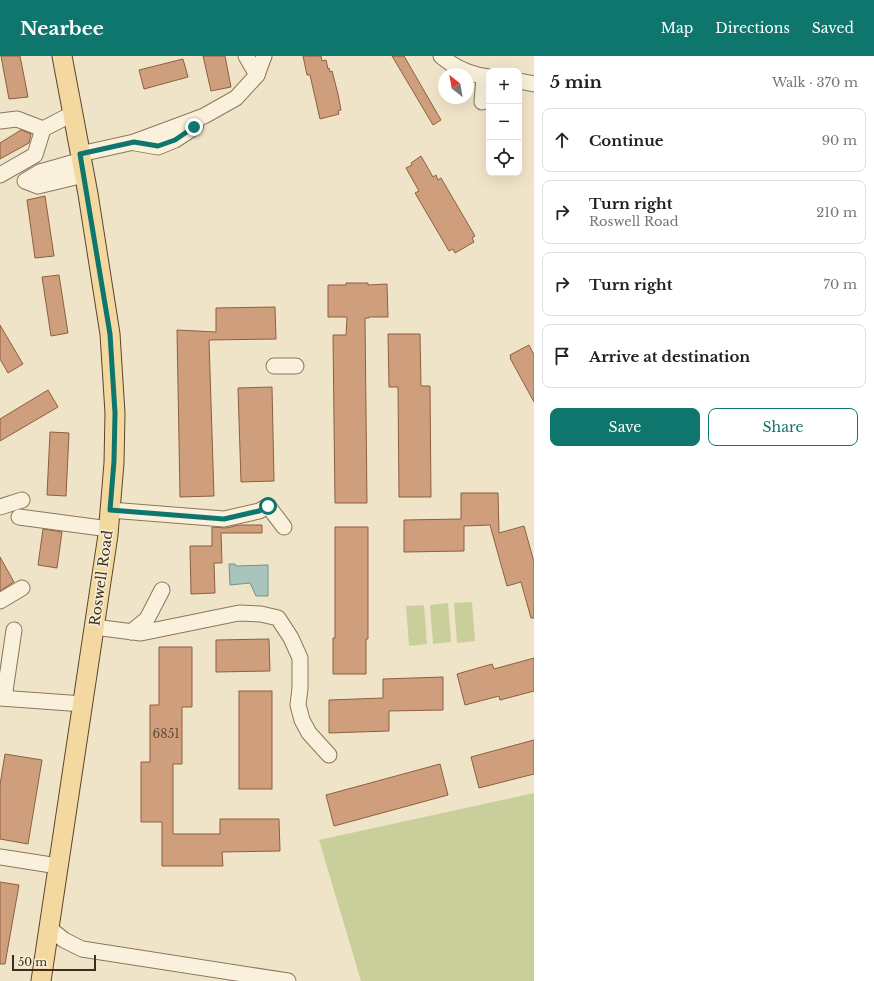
<!DOCTYPE html>
<html lang="en">
<head>
<meta charset="utf-8">
<style>
	body { margin:0; font-family:"Libre Baskerville",serif; background:#f6f6f6; color:#222 }
	.controls { position:absolute; right:12px; top:12px; display:grid; overflow:hidden; border-radius:8px; box-shadow:0 4px 16px #0002 }
	.controls button { width:36px; height:36px; display:grid; place-items:center; padding:0; border:0; border-bottom:1px solid #e0e0e0; background:#fff; color:#222; font:20px sans-serif }
	.compass { position:absolute; left:438px; top:12px; width:36px; height:36px; border-radius:50%; background:#fff; box-shadow:0 4px 16px #0002; rotate:329deg }
	.scale { position:absolute; left:12px; bottom:10px; width:84px; box-sizing:border-box; padding-left:4px; border:2px solid #3d2e20; border-top:0; font-size:11px; line-height:14px; white-space:nowrap; color:#3d2e20; -webkit-text-stroke:3px #f7eed8; paint-order:stroke }
	.stop { position:absolute; width:12px; height:12px; margin:-9px; border:3px solid #0f766e; border-radius:50%; background:#fff }
	.stop.end { background:#0f766e; border-color:#fff; box-shadow:0 1px 4px #0008 }
	.list { margin:0; padding:0; list-style:none }
	h2 { display:flex; justify-content:space-between; align-items:center; height:52px; margin:0; padding:0 16px; font-size:17px }
	h2 small { font-size:13px; font-weight:400; color:#767676 }
	.list li { display:grid; grid-template-columns:26px 1fr auto; gap:12px; align-items:center; box-sizing:border-box; height:64px; margin:0 8px 8px; padding:0 8px; border:1px solid #e0e0e0; border-radius:8px }
	.list b { display:block; font-size:15px; white-space:nowrap }
	.list p { margin:0; font-size:13px; white-space:nowrap; color:#767676 }
	.list em { font-size:13px; font-style:normal; color:#767676 }
	.actions { display:flex; gap:8px; padding:12px 16px }
	.actions a { flex:1; padding:9px 0; border:1px solid #0f766e; border-radius:8px; text-align:center; font-size:14px; color:#0f766e }
	.actions .main { background:#0f766e; color:#fff }
	.icon { flex:none; width:22px; height:22px; fill:none; stroke:currentColor; stroke-width:2; stroke-linecap:round; stroke-linejoin:round }
	.map { position:relative; flex:none; width:534px; height:925px; overflow:hidden }
	header { display:flex; align-items:center; gap:24px; box-sizing:border-box; height:56px; padding:0 20px; background:#0f766e; color:#fff }
	header strong { font-size:19px }
	nav { display:flex; gap:22px; margin-inline-start:auto; font-size:14px }
	main { display:flex }
	aside { flex:1; background:#fff }
	.map>svg:first-child { display:block }
	.green { fill:#c9cf9b }
	.water { fill:#a9c4bc; stroke:#6f938a }
	.building { fill:#cf9f7d; stroke:#8d5f41 }
	.lines { fill:none; stroke-linecap:round; stroke-linejoin:round }
	.minor-casing { stroke:#8d765c; stroke-width:17 }
	.major-casing { stroke:#5b4430; stroke-width:21 }
	.minor { stroke:#faf1dc; stroke-width:15 }
	.major { stroke:#f3d9a0; stroke-width:19 }
	.route { stroke:#0f766e; stroke-width:5 }
	.labels { text-anchor:middle; stroke-width:3; stroke-linejoin:round; paint-order:stroke }
	.number-label { font-size:12px; fill:#624a37 }
	.street-label { font-size:14px; fill:#3d2e20; stroke:#f7eed8 }
</style>
</head>
<body>
<header>
<strong>Nearbee</strong>
<nav><a>Map</a><a>Directions</a><a>Saved</a></nav>
</header>
<main>
<div class="map">
<svg width="534" height="925" viewBox="0 0 534 925">
	<rect width="100%" height="100%" fill="#f0e4c8"/>
	<g class="green">
		<polygon points="472,546 475,585 457,587 454,547"/>
		<polygon points="448,547 451,586 433,588 430,549"/>
		<polygon points="424,549 427,588 409,590 406,550"/>
		<polygon points="534,737 534,925 361,925 319,784"/>
	</g>
	<polygon class="water" points="229,508 235,508 236,510 268,509 268,540 256,540 250,527 230,529"/>
	<g class="building">
		<polygon points="1,0 20,0 28,41 9,43"/>
		<polygon points="203,0 225,0 231,31 211,35"/>
		<polygon points="303,0 321,0 322,5 326,4 328,13 329,12 330,16 332,15 338,38 341,54 338,55 339,58 320,63 310,19 307,19"/>
		<polygon points="392,0 404,0 441,64 433,69"/>
		<polygon points="183,3 188,21 144,33 139,14"/>
		<polygon points="21,74 31,78 29,87 0,103 0,87"/>
		<polygon points="421,100 433,121 436,119 438,124 441,122 475,180 472,182 474,186 455,197 453,193 449,195 415,137 419,135 406,112 412,109 411,107"/>
		<polygon points="45,140 54,200 35,202 27,144"/>
		<polygon points="59,219 68,277 51,280 42,221"/>
		<polygon points="346,227 368,227 368,229 387,228 388,261 369,261 369,262 365,262 367,447 335,447 333,279 346,279 347,261 328,261 328,229 346,229"/>
		<polygon points="275,251 276,283 209,284 214,440 180,441 177,274 216,276 216,252"/>
		<polygon points="0,269 23,308 8,317 0,303"/>
		<polygon points="388,278 420,278 421,330 430,330 431,441 399,441 398,331 389,331"/>
		<polygon points="529,289 534,299 534,346 510,302 511,302 510,299"/>
		<polygon points="272,331 274,425 241,426 238,332"/>
		<polygon points="48,334 58,351 0,385 0,363"/>
		<polygon points="50,376 69,377 66,440 47,439"/>
		<polygon points="461,437 498,437 499,477 524,470 534,506 534,562 531,562 521,526 507,530 490,469 464,470 464,495 404,496 404,464 461,463"/>
		<polygon points="239,469 262,469 262,477 221,477 222,507 214,507 215,537 191,538 190,490 212,490 212,471 226,472"/>
		<polygon points="335,471 368,471 368,583 366,583 366,618 333,618 333,582 335,582"/>
		<polygon points="43,473 62,476 57,512 38,509"/>
		<polygon points="0,501 14,526 0,535"/>
		<polygon points="269,583 270,615 216,616 216,584"/>
		<polygon points="159,591 192,591 192,651 182,651 182,708 173,708 173,778 220,778 220,763 279,763 280,795 222,796 223,810 162,810 162,766 141,766 141,706 150,706 150,649 159,649"/>
		<polygon points="534,602 534,635 500,644 499,640 465,649 457,618 492,608 494,613"/>
		<polygon points="443,621 443,654 389,655 389,675 329,677 329,644 383,642 383,623"/>
		<rect x="239" y="635" width="33" height="98"/>
		<polygon points="534,684 534,718 479,732 471,701"/>
		<polygon points="5,698 42,704 28,788 0,783 0,729"/>
		<polygon points="440,708 448,739 334,770 326,739"/>
		<polygon points="0,826 19,829 5,908 0,908"/>
	</g>
	<g class="lines">
		<g class="minor-casing">
			<g id="minor">
				<polyline points="246,0 257,19"/>
				<path d="M 441,0 C 455,12 471,19 489,21"/>
				<polyline points="519,25 534,28"/>
				<polyline points="482,46 484,21"/>
				<polyline points="0,65 17,63 43,73"/>
				<polyline points="135,87 158,91 175,84 195,71 196,68"/>
				<polyline points="80,98 134,86 204,60 236,42 257,19 264,0"/>
				<polyline points="82,104 40,116 25,125 38,130 84,119"/>
				<polyline points="0,119 35,99 43,73 74,57"/>
				<polyline points="274,310 296,310"/>
				<polyline points="0,451 22,444"/>
				<polyline points="110,454 224,463 259,455 268,450 284,471"/>
				<polyline points="19,461 109,473"/>
				<polyline points="0,545 22,532"/>
				<polyline points="94,571 141,577 239,557 261,558 278,562 291,582 300,602 300,632 298,649 302,664 309,677 329,699"/>
				<polyline points="131,576 147,563 162,534"/>
				<polyline points="0,642 83,648"/>
				<polyline points="4,642 14,574"/>
				<polyline points="0,801 58,810"/>
				<polyline points="49,872 64,884 82,893 288,925"/>
			</g>
		</g>
		<g class="major-casing">
			<polyline id="major" points="41,925 108,479 114,407 115,357 110,278 88,138 62,0"/>
		</g>
		<use href="#minor" class="minor"/>
		<use href="#major" class="major"/>
	</g>
	<g class="lines">
		<polyline class="route" points="194,71 175,84 158,90 134,86 80,98 110,278 115,357 114,405 110,454 224,463 259,455 268,450"/>
	</g>
	<g class="labels">
		<g class="number-label">
			<text x="166" y="682">6851</text>
		</g>
		<g class="street-label">
			<text transform="translate(101 522) rotate(-82)" y="5">Roswell Road</text>
		</g>
	</g>
</svg>
<div class="controls">
<button>+</button>
<button>−</button>
<button><svg class="icon" aria-label="locate" viewBox="0 0 24 24"><circle cx="12" cy="12" r="6"/><path d="M12 2v4M12 18v4M2 12h4M18 12h4"/></svg></button>
</div>
<svg class="compass" viewBox="-18 -18 36 36"><path d="M0-13l5 13h-10z" fill="#e53935"/><path d="M0 13l5-13h-10z" fill="#767676"/></svg>
<div class="scale">50 m</div>
<div class="stop" style="left:268px;top:450px"></div>
<div class="stop end" style="left:194px;top:71px"></div>
</div>
<aside>
<h2>5 min<small>Walk · 370 m</small></h2>
<ul class="list">
<li><svg class="icon" aria-label="ahead" viewBox="0 0 24 24"><path d="M12 20V5M6 11l6-6 6 6"/></svg><div><b>Continue</b></div><em>90 m</em></li>
<li><svg class="icon" aria-label="right" viewBox="0 0 24 24"><path d="M7 20v-9h11M14 6l5 5-5 5"/></svg><div><b>Turn right</b><p>Roswell Road</p></div><em>210 m</em></li>
<li><svg class="icon" aria-label="right" viewBox="0 0 24 24"><path d="M7 20v-9h11M14 6l5 5-5 5"/></svg><div><b>Turn right</b></div><em>70 m</em></li>
<li><svg class="icon" aria-label="arrive" viewBox="0 0 24 24"><path d="M6 21V4h12l-3 4 3 4H6"/></svg><div><b>Arrive at destination</b></div></li>
</ul>
<div class="actions"><a class="main">Save</a><a>Share</a></div>
</aside>
</main>
</body>
</html>
